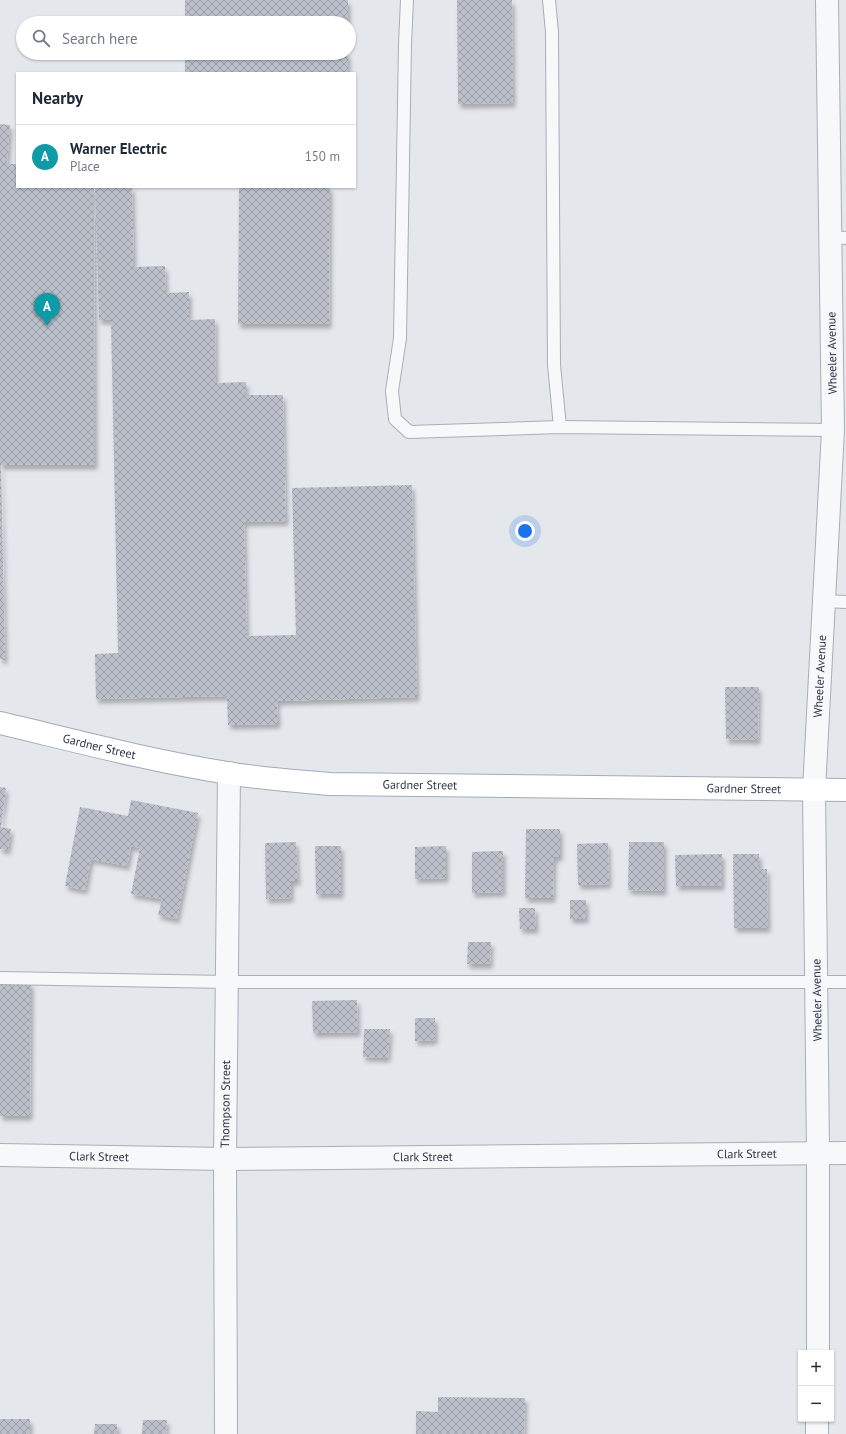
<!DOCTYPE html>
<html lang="en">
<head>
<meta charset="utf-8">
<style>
	body { margin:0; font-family:"PT Sans",sans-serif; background:#f2f2f3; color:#1f2937 }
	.controls { position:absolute; right:12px; bottom:12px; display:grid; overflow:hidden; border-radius:0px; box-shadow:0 1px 3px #0004 }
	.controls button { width:36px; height:36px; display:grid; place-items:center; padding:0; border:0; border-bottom:1px solid #e0e1e3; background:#fff; color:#1f2937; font:20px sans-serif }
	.you { position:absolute; left:525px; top:531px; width:14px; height:14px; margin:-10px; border:3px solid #fff; border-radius:50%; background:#1a73e8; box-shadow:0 0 0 6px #1a73e833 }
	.badge { display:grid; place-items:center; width:26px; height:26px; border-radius:50%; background:#1a73e8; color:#fff; font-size:13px; font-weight:700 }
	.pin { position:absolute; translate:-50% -33px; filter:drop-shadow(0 1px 2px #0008) }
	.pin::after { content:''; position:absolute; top:21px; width:14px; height:12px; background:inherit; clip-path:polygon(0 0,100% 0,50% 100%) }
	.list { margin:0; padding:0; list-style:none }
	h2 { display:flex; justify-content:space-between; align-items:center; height:52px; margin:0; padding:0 16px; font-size:17px }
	h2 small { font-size:13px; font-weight:400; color:#747a83 }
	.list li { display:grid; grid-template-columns:26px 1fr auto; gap:12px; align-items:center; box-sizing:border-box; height:64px; padding:0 16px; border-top:1px solid #e0e1e3 }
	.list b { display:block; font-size:15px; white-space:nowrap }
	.list p { margin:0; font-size:13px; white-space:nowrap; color:#747a83 }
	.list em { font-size:13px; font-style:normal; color:#747a83 }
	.icon { flex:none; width:22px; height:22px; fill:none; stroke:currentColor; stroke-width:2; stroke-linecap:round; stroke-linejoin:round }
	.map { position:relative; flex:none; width:846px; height:1434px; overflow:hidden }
	.search { position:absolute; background:#fff; box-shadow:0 1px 3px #0004; left:16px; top:16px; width:340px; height:44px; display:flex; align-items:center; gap:10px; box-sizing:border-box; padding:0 14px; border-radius:22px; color:#747a83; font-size:15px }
	.panel { position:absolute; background:#fff; box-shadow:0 1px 3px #0004; left:16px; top:72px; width:340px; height:116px; border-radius:0px }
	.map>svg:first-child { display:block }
	.building { fill:url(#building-cross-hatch); filter:url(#shadow) }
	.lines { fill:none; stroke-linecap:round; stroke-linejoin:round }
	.service-casing { stroke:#a9aeb7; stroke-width:14 }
	.minor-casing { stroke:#a9aeb7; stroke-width:24 }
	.primary-casing { stroke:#a3abb8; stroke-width:24 }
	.service { stroke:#f7f8fa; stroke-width:12 }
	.minor { stroke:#f7f8fa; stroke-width:22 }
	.primary { stroke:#fff; stroke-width:22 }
	.labels { text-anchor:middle; stroke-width:4; stroke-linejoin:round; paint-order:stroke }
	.street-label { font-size:12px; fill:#2b3445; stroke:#f4f6f9 }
</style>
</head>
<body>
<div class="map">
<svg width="846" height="1434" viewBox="0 0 846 1434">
	<defs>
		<pattern id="building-cross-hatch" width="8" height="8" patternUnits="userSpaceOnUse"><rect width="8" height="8" fill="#bbc0ca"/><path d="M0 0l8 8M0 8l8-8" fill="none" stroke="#989da6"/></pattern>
		<filter id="shadow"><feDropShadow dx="2.5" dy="4.5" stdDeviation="2" flood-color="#0004"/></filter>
	</defs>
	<rect width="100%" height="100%" fill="#e4e7ec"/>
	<g class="building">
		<rect x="185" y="0" width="163" height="23"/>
		<polygon points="457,0 512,0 513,103 458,104"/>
		<rect x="185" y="53" width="163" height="20"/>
		<polygon points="0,124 10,125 7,164 17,164 17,187 94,187 95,465 1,465 5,660 0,659"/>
		<polygon points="95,187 132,187 134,267 165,266 166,293 189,292 189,320 215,319 216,383 246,382 246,395 283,395 286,521 244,522 247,636 296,635 292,488 412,485 417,697 277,701 278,724 228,725 227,696 96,699 95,654 118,653 111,320 99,320"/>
		<polygon points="239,187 330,187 329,324 238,324"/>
		<polygon points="725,687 759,687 758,740 726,739"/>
		<polygon points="0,787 6,788 1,827 0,827"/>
		<polygon points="131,800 198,813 177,919 158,915 162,899 131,894 140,848 131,846 127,866 91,859 85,890 65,886 80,807 128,816"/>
		<polygon points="0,827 11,829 8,850 0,849"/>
		<polygon points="526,829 560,829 560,857 554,857 553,898 525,898"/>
		<polygon points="296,842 298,881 291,881 291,898 266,899 265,843"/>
		<polygon points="629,842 664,842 664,891 628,890"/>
		<polygon points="608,843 609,884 578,885 577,844"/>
		<polygon points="315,846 341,846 341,894 316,894"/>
		<polygon points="446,846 446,878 415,879 415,847"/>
		<polygon points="503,851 503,892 472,893 472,852"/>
		<polygon points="722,854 722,886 676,886 675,855"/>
		<polygon points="733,854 759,854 759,869 767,869 768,928 734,928"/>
		<rect x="570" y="900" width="16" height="19"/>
		<polygon points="519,908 535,908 536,929 520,929"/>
		<polygon points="468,942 491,942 490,964 467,964"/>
		<polygon points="0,982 31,983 30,1116 0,1116"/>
		<polygon points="357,1000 358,1032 313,1033 312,1001"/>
		<polygon points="415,1018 435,1018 435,1040 415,1041"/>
		<polygon points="364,1029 390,1029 388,1058 363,1057"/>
		<polygon points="438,1397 525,1398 524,1434 416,1434 416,1411 438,1412"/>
		<rect x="0" y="1419" width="30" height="15"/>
		<polygon points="143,1420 167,1420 166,1434 142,1434"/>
		<polygon points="95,1424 117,1424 117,1434 94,1434"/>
	</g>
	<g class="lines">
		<g class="service-casing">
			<g id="service">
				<polyline points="407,0 405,44 400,338 392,391 395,419 409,432 560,427 833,430"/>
				<polyline points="549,0 552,32 554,365 560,427"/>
				<polyline points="830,237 846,238"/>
				<polyline points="824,601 846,602"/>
				<polyline points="0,978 227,982 846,982"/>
			</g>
		</g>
		<g class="minor-casing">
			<g id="minor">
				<path id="s1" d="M 0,1155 L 225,1159 L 846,1153"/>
				<path id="s2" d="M 818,1353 L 818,1152 L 814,790 L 833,430 L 827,0"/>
				<path id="s3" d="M 226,1434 L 225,1159 L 229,773"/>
				<polyline points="817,1434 817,1419"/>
			</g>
		</g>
		<g class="primary-casing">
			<g id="primary">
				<path id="s4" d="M 0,723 C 76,741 151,761 228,773 C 262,779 296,781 330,784 L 846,790"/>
			</g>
		</g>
		<use href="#service" class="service"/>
		<use href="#minor" class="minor"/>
		<use href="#primary" class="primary"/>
	</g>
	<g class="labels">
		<g class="street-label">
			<text transform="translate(832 353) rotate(-91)" y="4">Wheeler Avenue</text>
			<text dy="4" stroke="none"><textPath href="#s2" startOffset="677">Wheeler Avenue</textPath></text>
			<text dy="4" stroke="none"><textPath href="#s4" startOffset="102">Gardner Street</textPath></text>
			<text dy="4" stroke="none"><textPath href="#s4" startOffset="426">Gardner Street</textPath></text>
			<text dy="4" stroke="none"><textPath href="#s4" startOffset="750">Gardner Street</textPath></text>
			<text transform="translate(817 1000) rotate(-91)" y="4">Wheeler Avenue</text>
			<text dy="4" stroke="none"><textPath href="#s3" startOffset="330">Thompson Street</textPath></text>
			<text dy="4" stroke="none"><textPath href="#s1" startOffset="747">Clark Street</textPath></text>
			<text dy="4" stroke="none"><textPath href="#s1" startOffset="99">Clark Street</textPath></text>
			<text dy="4" stroke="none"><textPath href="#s1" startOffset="423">Clark Street</textPath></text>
		</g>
	</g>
</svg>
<div class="controls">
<button>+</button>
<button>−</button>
</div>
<div class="you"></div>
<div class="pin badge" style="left:47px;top:326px;background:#0f9aa8">A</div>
<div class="search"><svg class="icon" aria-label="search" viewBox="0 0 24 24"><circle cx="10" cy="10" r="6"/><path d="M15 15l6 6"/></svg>Search here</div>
<section class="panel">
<h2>Nearby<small></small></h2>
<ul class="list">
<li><span class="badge" style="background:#0f9aa8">A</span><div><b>Warner Electric</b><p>Place</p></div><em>150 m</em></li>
</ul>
</section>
</div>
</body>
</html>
